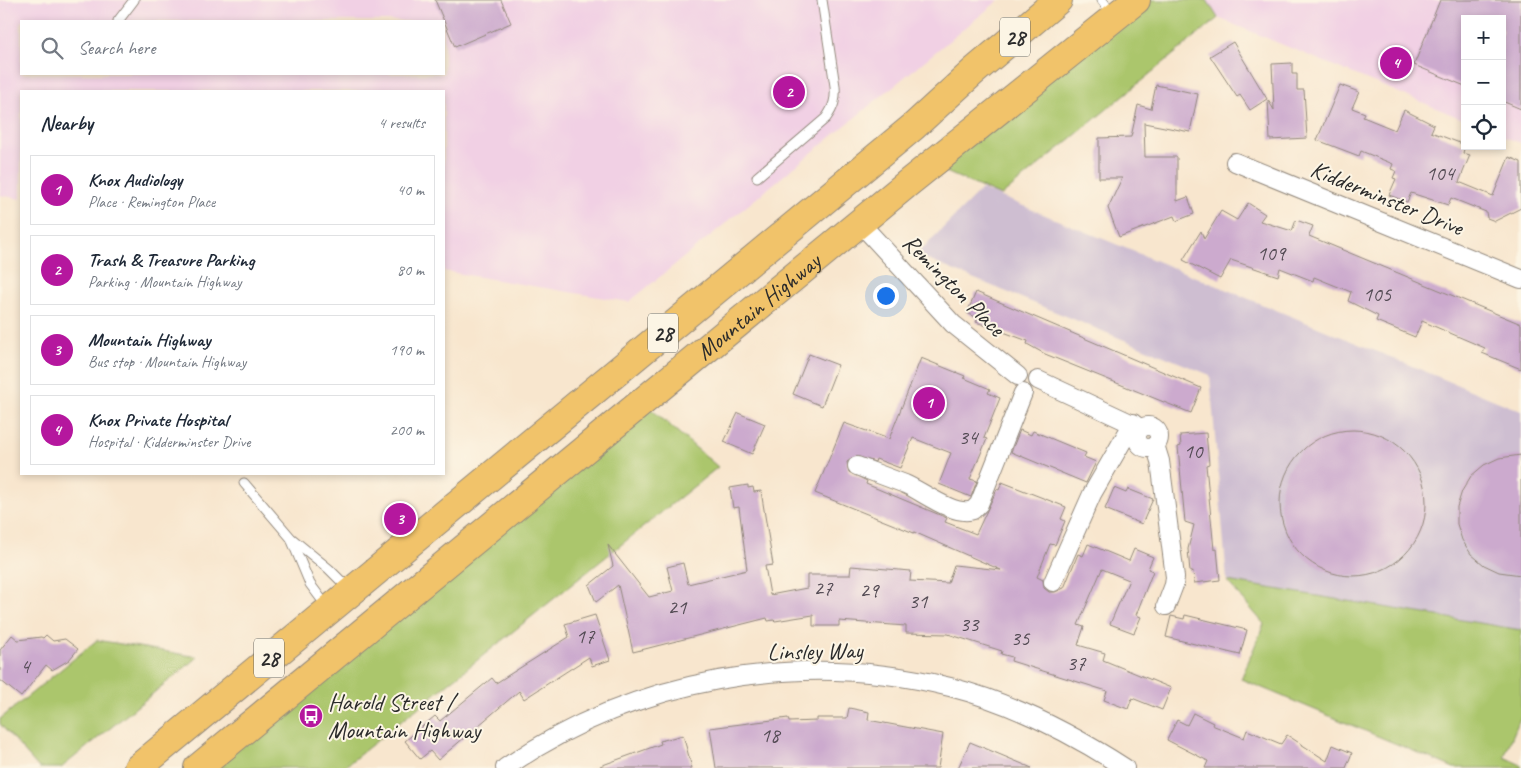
<!DOCTYPE html>
<html lang="en">
<head>
<meta charset="utf-8">
<style>
	body { margin:0; font-family:Caveat,sans-serif; background:#f6f6f7; color:#1f2937 }
	.controls { position:absolute; right:15px; top:15px; display:grid; overflow:hidden; border-radius:0px; box-shadow:0 2px 8px #0003 }
	.controls button { width:45px; height:45px; display:grid; place-items:center; padding:0; border:0; border-bottom:1px solid #e0e1e3; background:#fff; color:#1f2937; font:25px sans-serif }
	.you { position:absolute; left:885px; top:295px; width:18px; height:18px; margin:-12px; border:4px solid #fff; border-radius:50%; background:#1a73e8; box-shadow:0 0 0 8px #1a73e833 }
	.badge { display:grid; place-items:center; width:32px; height:32px; border-radius:50%; background:#b5179e; color:#fff; font-size:16px; font-weight:700 }
	.pin { position:absolute; translate:-50% -50%; border:2px solid #fff; box-shadow:0 1px 5px #0006 }
	.list { margin:0; padding:0; list-style:none }
	h2 { display:flex; justify-content:space-between; align-items:center; height:65px; margin:0; padding:0 20px; font-size:21px }
	h2 small { font-size:16px; font-weight:400; color:#747a83 }
	.list li { display:grid; grid-template-columns:32px 1fr auto; gap:15px; align-items:center; box-sizing:border-box; height:70px; margin:0 10px 10px; padding:0 10px; border:1px solid #e0e1e3; border-radius:0px }
	.list b { display:block; font-size:19px; white-space:nowrap }
	.list p { margin:0; font-size:16px; white-space:nowrap; color:#747a83 }
	.list em { font-size:16px; font-style:normal; color:#747a83 }
	.icon { flex:none; width:28px; height:28px; fill:none; stroke:currentColor; stroke-width:2; stroke-linecap:round; stroke-linejoin:round }
	.map { position:relative; flex:none; width:1521px; height:768px; overflow:hidden }
	.search { position:absolute; background:#fff; box-shadow:0 2px 8px #0003; left:20px; top:20px; width:425px; height:55px; display:flex; align-items:center; gap:12px; box-sizing:border-box; padding:0 18px; border-radius:0px; color:#747a83; font-size:19px }
	.panel { position:absolute; background:#fff; box-shadow:0 2px 8px #0003; left:20px; top:90px; width:425px; height:385px; border-radius:0px }
	.map>svg:first-child { display:block }
	.built { fill:#f1d0e4; fill-rule:evenodd }
	.industrial { fill:#cebed1 }
	.green { fill:#abc66c; stroke:#6b784c }
	.building { fill:#ccaace }
	.lines { fill:none; stroke-linecap:round; stroke-linejoin:round }
	.service-casing { stroke:#92887c; stroke-width:11 }
	.minor-casing { stroke:#92887c; stroke-width:20 }
	.primary-casing { stroke:#92887c; stroke-width:30 }
	.service { stroke:#fff; stroke-width:9 }
	.minor { stroke:#fff; stroke-width:18 }
	.primary { stroke:#f1c36a; stroke-width:28 }
	.labels { text-anchor:middle; stroke-width:4; stroke-linejoin:round; paint-order:stroke }
	.number-label { font-size:21px; fill:#534b54 }
	.shield { fill:#fcf5e5; stroke:#6a6863; stroke-width:1 }
	.shield-label { font-size:22px; font-weight:bold; fill:#2b2b2b }
	.street-label { font-size:24px; fill:#2b2b2b; stroke:#fcf5e5 }
	.poi-label { font-size:24px; fill:#2b2b2b; stroke:#fcf5e5; text-anchor:start }
</style>
</head>
<body>
<div class="map">
<svg width="1521" height="768" viewBox="0 0 1521 768">
	<rect width="100%" height="100%" fill="#fcf5e5"/>
	<filter id="ink" filterUnits="userSpaceOnUse"><feTurbulence type="fractalNoise" baseFrequency=".02" numOctaves="2"/><feDisplacementMap in="SourceGraphic" scale="10" xChannelSelector="R" yChannelSelector="G"/><feConvolveMatrix kernelMatrix="1 2 1 2 8 2 1 2 1" color-interpolation-filters="sRGB"/></filter>
	<filter id="wash" filterUnits="userSpaceOnUse"><feTurbulence type="fractalNoise" baseFrequency=".0096" numOctaves="4" result="noise"/><feDisplacementMap in="SourceGraphic" scale="20" xChannelSelector="R" yChannelSelector="G"/><feGaussianBlur stdDeviation="1.12" result="paint"/><feColorMatrix in="noise" values="0 0 0 0 0 0 0 0 0 0 0 0 0 0 0 0 0 1.4 0 .05"/><feComposite in="paint" operator="in"/></filter>
	<g filter="url(#wash)">
		<rect width="100%" height="100%" fill="#f8e6ce"/>
		<g class="built">
			<path d="M 0,0 L 999,0 L 629,302 L 444,271 L 444,91 L 21,91 L 21,199 L 0,195 ZM 21,21 L 444,21 L 444,74 L 21,74 Z"/>
			<polygon points="1207,0 1521,0 1521,143 1502,136 1502,19 1465,19 1465,120 1218,18"/>
		</g>
		<polygon class="industrial" points="982,189 1521,411 1521,630 1227,581 1210,375 916,255"/>
		<g class="green">
			<polygon points="1136,0 1207,0 1218,18 1001,196 930,165"/>
			<polygon points="643,402 718,467 343,768 198,768"/>
			<polygon points="1227,581 1521,630 1521,716 1504,757 1521,765 1521,768 1454,768 1241,679 1264,624"/>
			<polygon points="97,640 198,657 61,768 39,768 0,724 0,719"/>
		</g>
		<g id="blocks">
			<g class="building">
				<polygon points="435,0 501,0 511,23 455,47"/>
				<polygon points="1440,0 1521,0 1521,109 1502,101 1502,19 1465,19 1465,86 1414,65"/>
				<polygon points="1233,42 1267,99 1250,110 1240,95 1237,97 1210,56"/>
				<polygon points="1292,63 1292,74 1297,74 1297,90 1304,90 1307,138 1270,140 1268,100 1274,110 1272,64"/>
				<polygon points="1156,85 1198,94 1190,132 1144,123 1145,157 1177,157 1177,201 1188,197 1194,214 1176,221 1174,216 1119,237 1108,208 1122,178 1099,178 1099,138 1131,137 1138,105 1151,109"/>
				<polygon points="1340,85 1359,92 1352,108 1365,113 1363,117 1395,130 1404,110 1434,125 1431,132 1465,145 1463,153 1470,155 1459,182 1493,196 1509,157 1521,162 1521,208 1495,221 1487,218 1486,212 1451,198 1448,205 1411,193 1407,202 1389,195 1396,179 1393,178 1396,171 1391,169 1393,164 1361,151 1359,156 1317,140"/>
				<polygon points="1248,203 1265,214 1260,221 1292,231 1296,220 1313,226 1309,236 1521,324 1521,369 1482,353 1485,348 1422,321 1415,337 1376,321 1378,316 1348,301 1351,292 1314,277 1313,281 1280,268 1278,276 1231,260 1220,279 1183,260 1201,231 1204,239 1221,211 1237,220"/>
				<polygon points="976,292 1201,388 1191,413 1045,354 1027,344 1028,341 976,322 978,318 967,313"/>
				<polygon points="809,354 838,365 822,406 793,394"/>
				<polygon points="921,358 965,376 964,378 990,389 988,393 1000,398 984,438 987,439 970,479 977,481 971,497 939,484 951,453 913,438 900,468 876,459 875,462 856,456 847,462 849,472 867,481 866,484 947,518 945,522 976,534 997,489 999,490 1002,482 1066,507 1061,519 1065,521 1055,545 1050,544 1037,577 1043,580 1044,588 1049,592 1055,592 1064,588 1078,554 1083,556 1088,544 1129,561 1134,549 1153,557 1148,569 1153,571 1136,615 1141,617 1134,633 1110,624 1129,580 1102,569 1078,625 1084,627 1078,645 1105,653 1103,660 1171,688 1162,710 1132,698 1128,709 1104,700 1107,691 1011,661 1012,657 1001,654 1002,651 948,634 906,633 906,626 839,621 839,626 813,626 813,615 775,621 774,620 768,621 767,618 633,652 618,585 596,602 589,585 613,566 608,545 649,597 673,591 667,567 683,563 688,584 747,570 739,507 733,508 730,488 748,485 748,488 753,487 754,492 761,491 773,565 765,566 770,595 807,588 807,575 850,575 851,566 911,571 910,581 948,583 954,565 1001,570 914,532 914,533 815,493 844,423 889,439"/>
				<polygon points="738,413 765,424 752,454 724,442"/>
				<circle cx="1353" cy="503" r="73"/>
				<polygon points="1020,430 1031,435 1033,431 1086,453 1084,457 1096,462 1086,483 1011,452"/>
				<polygon points="1206,433 1209,464 1206,465 1214,550 1217,549 1220,580 1194,583 1193,571 1190,572 1188,549 1194,525 1185,522 1178,447 1181,446 1180,435"/>
				<polygon points="1521,455 1521,575 1499,572 1484,565 1471,554 1462,540 1457,524 1457,507 1462,491 1471,476 1484,465 1499,458"/>
				<polygon points="1114,488 1126,493 1128,489 1153,499 1142,524 1105,509"/>
				<polygon points="595,615 610,660 592,666 589,657 524,699 519,691 438,760 430,751 420,759 405,741 435,716 440,721 492,678 496,683 569,637 565,624"/>
				<polygon points="1185,615 1247,630 1240,655 1166,637 1171,616 1184,619"/>
				<polygon points="12,635 18,640 41,637 43,638 46,635 53,641 65,639 78,649 69,660 52,670 46,665 21,697 0,680 0,650"/>
				<polygon points="849,708 869,712 868,720 943,734 938,768 716,768 710,728 788,718 789,722 817,721 817,718 847,718"/>
				<polygon points="1193,713 1213,723 1212,725 1244,738 1247,730 1281,744 1287,735 1327,761 1333,745 1352,753 1346,768 1205,768 1208,761 1167,740 1177,720 1187,725"/>
				<polygon points="683,735 692,768 601,768 600,766 661,744 660,741"/>
				<polygon points="970,742 1032,768 958,768"/>
			</g>
		</g>
	</g>
	<g filter="url(#ink)">
		<use href="#blocks" fill-opacity="0" stroke="#92887c" stroke-width="1"/>
		<g class="lines">
			<g class="service-casing">
				<g id="service">
					<polyline points="1102,0 1113,15"/>
					<polyline points="118,21 134,0"/>
					<path d="M 757,177 L 826,118 C 834,107 836,99 835,86 L 822,0"/>
					<polyline points="244,483 291,538 329,569 349,589"/>
					<polyline points="292,541 310,584 328,608"/>
				</g>
			</g>
			<g class="minor-casing">
				<g id="minor">
					<polyline points="1235,162 1521,279"/>
					<polyline points="860,223 953,324 1018,376"/>
					<polyline points="1038,380 1141,428"/>
					<circle cx="1148" cy="437" r="11"/>
					<polyline points="1155,445 1160,461 1175,577 1174,585 1166,606"/>
					<path d="M 857,466 C 873,472 889,478 905,484 C 922,491 954,517 973,510 L 979,504 L 1023,393"/>
					<polyline points="1053,582 1092,494 1133,423"/>
					<path d="M 505,768 C 633,679 799,649 950,687 C 1013,703 1071,733 1125,768"/>
				</g>
			</g>
			<g class="primary-casing">
				<g id="primary">
					<polyline points="138,768 913,127 973,72 1058,0"/>
					<path id="s1" d="M 198,768 L 908,183 L 1136,0"/>
				</g>
			</g>
			<use href="#service" class="service"/>
			<use href="#minor" class="minor"/>
			<use href="#primary" class="primary"/>
		</g>
	</g>
	<defs>
		<g id="bus-disc" transform="scale(1.25)"><circle r="9.5" fill="#b5179e" stroke="#fcf5e5"/><path d="M-5-6H5V4H4V6H2V4H-2V6H-4V4H-5ZM-3.5-4V0h7V-4ZM-3.5 1.2v1.5H-2V1.2ZM2 1.2v1.5H3.5V1.2Z" fill="#fff"/></g>
	</defs>
	<g fill-rule="evenodd">
		<use href="#bus-disc" x="311" y="716"/>
	</g>
	<g class="labels">
		<g class="number-label">
			<text x="1440" y="180">104</text>
			<text x="1271" y="260">109</text>
			<text x="1377" y="301">105</text>
			<text x="968" y="444">34</text>
			<text x="1193" y="458">10</text>
			<text x="823" y="595">27</text>
			<text x="869" y="597">29</text>
			<text x="918" y="608">31</text>
			<text x="677" y="614">21</text>
			<text x="969" y="631">33</text>
			<text x="585" y="643">17</text>
			<text x="1020" y="645">35</text>
			<text x="1076" y="670">37</text>
			<text x="25" y="673">4</text>
			<text x="770" y="742">18</text>
		</g>
		<g class="shield">
			<rect x="1000" y="17.5" width="30" height="39" rx="4"/>
			<rect x="648" y="313.5" width="30" height="39" rx="4"/>
			<rect x="254" y="638.5" width="30" height="39" rx="4"/>
		</g>
		<g class="shield-label">
			<text x="1015" y="45">28</text>
			<text x="663" y="341">28</text>
			<text x="269" y="666">28</text>
		</g>
		<g class="street-label">
			<text transform="translate(1387 198) rotate(22)" y="8">Kidderminster Drive</text>
			<text transform="translate(954 285) rotate(45)" y="8">Remington Place</text>
			<text dy="8" stroke="none"><textPath href="#s1" startOffset="726">Mountain Highway</textPath></text>
			<text transform="translate(815 651) rotate(-1)" y="8">Linsley Way</text>
		</g>
		<g class="poi-label">
			<text x="328" y="710">Harold Street /<tspan x="328" dy="28">Mountain Highway</tspan></text>
		</g>
	</g>
</svg>
<div class="controls">
<button>+</button>
<button>−</button>
<button><svg class="icon" aria-label="locate" viewBox="0 0 24 24"><circle cx="12" cy="12" r="6"/><path d="M12 2v4M12 18v4M2 12h4M18 12h4"/></svg></button>
</div>
<div class="you"></div>
<div class="pin badge" style="left:929px;top:403px">1</div>
<div class="pin badge" style="left:789px;top:92px">2</div>
<div class="pin badge" style="left:400px;top:519px">3</div>
<div class="pin badge" style="left:1396px;top:63px">4</div>
<div class="search"><svg class="icon" aria-label="search" viewBox="0 0 24 24"><circle cx="10" cy="10" r="6"/><path d="M15 15l6 6"/></svg>Search here</div>
<section class="panel">
<h2>Nearby<small>4 results</small></h2>
<ul class="list">
<li><span class="badge">1</span><div><b>Knox Audiology</b><p>Place · Remington Place</p></div><em>40 m</em></li>
<li><span class="badge">2</span><div><b>Trash &amp; Treasure Parking</b><p>Parking · Mountain Highway</p></div><em>80 m</em></li>
<li><span class="badge">3</span><div><b>Mountain Highway</b><p>Bus stop · Mountain Highway</p></div><em>190 m</em></li>
<li><span class="badge">4</span><div><b>Knox Private Hospital</b><p>Hospital · Kidderminster Drive</p></div><em>200 m</em></li>
</ul>
</section>
</div>
</body>
</html>
